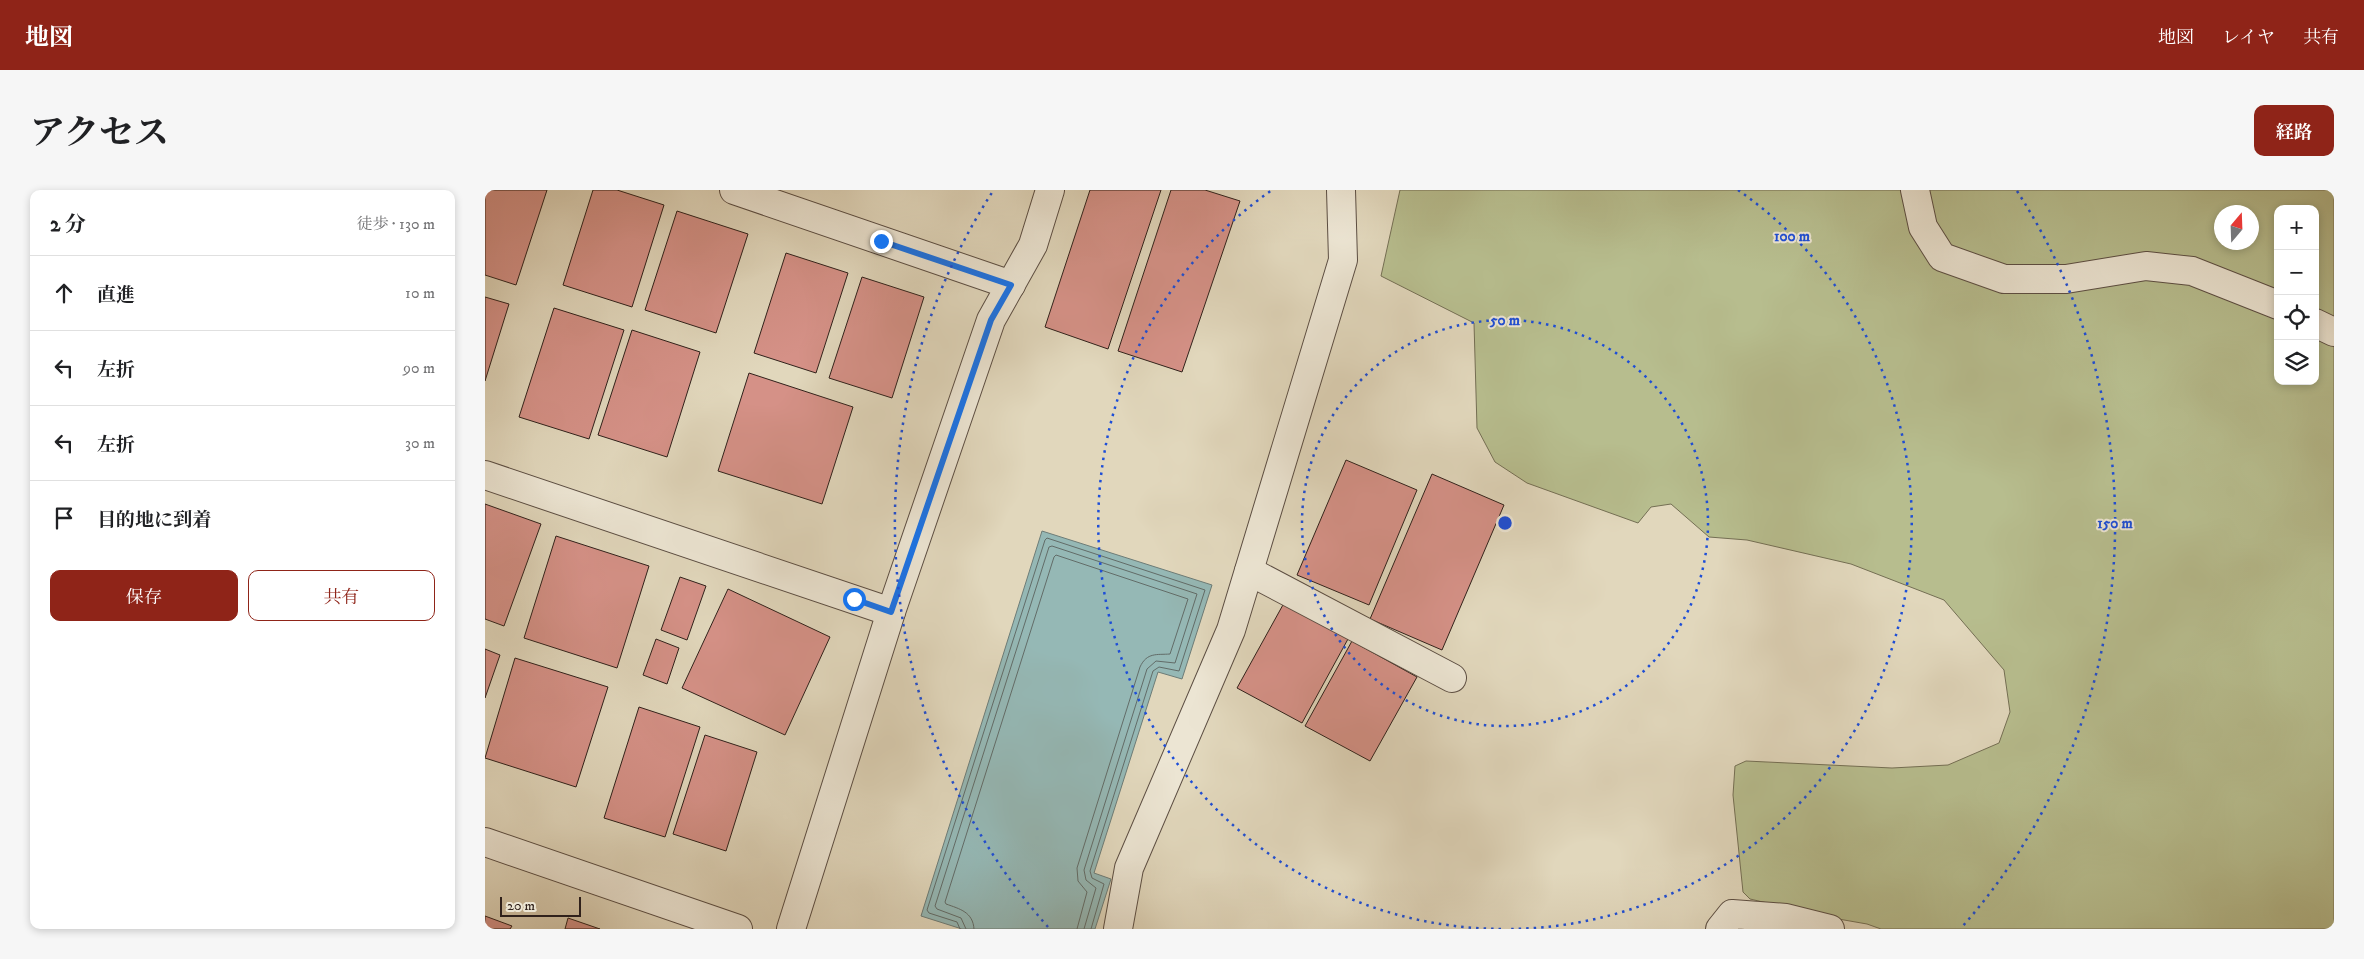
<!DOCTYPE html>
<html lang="ja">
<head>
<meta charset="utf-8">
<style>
	body { margin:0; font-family:"IM FELL DW Pica","Noto Serif JP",serif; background:#f6f6f6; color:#202124 }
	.controls { position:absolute; right:15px; top:15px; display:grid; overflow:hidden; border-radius:10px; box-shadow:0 2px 8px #0003 }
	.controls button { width:45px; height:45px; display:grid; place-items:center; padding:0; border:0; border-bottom:1px solid #e0e0e0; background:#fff; color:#202124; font:25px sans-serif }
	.compass { position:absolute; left:1729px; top:15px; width:45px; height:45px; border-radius:50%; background:#fff; box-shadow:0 2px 8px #0003; rotate:19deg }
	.scale { position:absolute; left:15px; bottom:12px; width:81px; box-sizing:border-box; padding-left:5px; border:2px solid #30211b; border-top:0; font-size:14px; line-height:18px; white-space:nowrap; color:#30211b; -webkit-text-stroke:4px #ece5d3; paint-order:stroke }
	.stop { position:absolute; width:15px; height:15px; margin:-11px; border:4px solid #1a73e8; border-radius:50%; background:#fff }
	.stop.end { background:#1a73e8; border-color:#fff; box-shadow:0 1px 5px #0008 }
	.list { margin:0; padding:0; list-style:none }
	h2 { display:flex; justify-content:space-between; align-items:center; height:65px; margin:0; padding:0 20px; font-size:21px }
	h2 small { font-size:16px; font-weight:400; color:#757577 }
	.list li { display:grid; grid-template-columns:32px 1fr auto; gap:15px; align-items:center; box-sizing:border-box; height:75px; padding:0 20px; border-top:1px solid #e0e0e0 }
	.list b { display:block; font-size:19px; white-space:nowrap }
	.list em { font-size:16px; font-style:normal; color:#757577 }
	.actions { display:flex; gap:10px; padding:15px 20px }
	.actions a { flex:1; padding:11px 0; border:1px solid #8f2418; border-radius:10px; text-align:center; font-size:18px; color:#8f2418 }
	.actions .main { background:#8f2418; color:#fff }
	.icon { flex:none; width:28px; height:28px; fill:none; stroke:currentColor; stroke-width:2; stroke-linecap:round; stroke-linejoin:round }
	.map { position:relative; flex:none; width:1849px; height:739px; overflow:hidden; border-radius:10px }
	header { display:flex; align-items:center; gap:30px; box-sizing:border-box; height:70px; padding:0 25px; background:#8f2418; color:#fff }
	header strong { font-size:24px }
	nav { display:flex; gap:28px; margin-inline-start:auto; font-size:18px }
	.intro { display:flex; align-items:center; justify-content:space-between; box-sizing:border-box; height:120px; padding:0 30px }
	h1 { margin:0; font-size:35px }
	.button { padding:12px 22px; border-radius:10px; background:#8f2418; color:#fff; font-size:18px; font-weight:700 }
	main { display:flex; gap:30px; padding:0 30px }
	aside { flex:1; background:#fff; border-radius:10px; box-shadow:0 2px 8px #0003 }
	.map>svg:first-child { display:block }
	.green { fill:#b7bd8e; stroke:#746f54; fill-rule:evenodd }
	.water { fill:#95b8b5; stroke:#6d7c77 }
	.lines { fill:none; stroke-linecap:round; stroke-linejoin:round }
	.shore { stroke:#626c68; stroke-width:1 }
	.building { fill:#d59187; stroke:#30211b }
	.street-casing { stroke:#5c4e43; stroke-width:30 }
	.street { stroke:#ece5d3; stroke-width:28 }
	.route { stroke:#1a73e8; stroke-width:6 }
	.ring { fill:none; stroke:#1d4ed8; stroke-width:2.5; stroke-dasharray:2.5 5 }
	.centre { fill:#1d4ed8; stroke:#ece5d3; stroke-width:2.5 }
	.ring-label { font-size:15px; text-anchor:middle; font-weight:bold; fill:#1d4ed8; stroke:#ece5d3; stroke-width:4; stroke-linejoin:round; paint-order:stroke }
</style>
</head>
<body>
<header>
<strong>地図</strong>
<nav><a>地図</a><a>レイヤ</a><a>共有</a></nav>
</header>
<div class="intro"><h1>アクセス</h1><a class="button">経路</a></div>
<main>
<aside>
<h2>2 分<small>徒歩 · 130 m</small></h2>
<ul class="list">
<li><svg class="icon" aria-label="ahead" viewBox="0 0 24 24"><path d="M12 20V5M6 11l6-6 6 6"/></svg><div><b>直進</b></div><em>10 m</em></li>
<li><svg class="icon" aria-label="left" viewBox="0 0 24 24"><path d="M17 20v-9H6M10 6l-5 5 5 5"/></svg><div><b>左折</b></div><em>90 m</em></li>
<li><svg class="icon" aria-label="left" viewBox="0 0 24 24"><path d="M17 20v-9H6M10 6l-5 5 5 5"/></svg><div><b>左折</b></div><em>30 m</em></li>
<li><svg class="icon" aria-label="arrive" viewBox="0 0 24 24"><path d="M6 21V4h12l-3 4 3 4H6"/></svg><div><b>目的地に到着</b></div></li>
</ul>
<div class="actions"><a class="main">保存</a><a>共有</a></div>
</aside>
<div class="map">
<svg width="1849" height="739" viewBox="0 0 1849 739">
	<rect width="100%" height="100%" fill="#e1d7bc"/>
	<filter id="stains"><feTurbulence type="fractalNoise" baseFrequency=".004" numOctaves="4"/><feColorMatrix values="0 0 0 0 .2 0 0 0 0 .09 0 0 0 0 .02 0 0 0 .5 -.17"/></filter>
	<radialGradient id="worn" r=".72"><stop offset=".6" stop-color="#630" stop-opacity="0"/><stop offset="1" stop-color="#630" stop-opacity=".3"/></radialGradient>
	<path class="green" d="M 915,0 L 1849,0 L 1849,739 L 1396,739 L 1382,734 L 1342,727 L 1265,709 L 1258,702 L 1248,605 L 1250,576 L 1261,571 L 1407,578 L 1463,575 L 1514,553 L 1525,522 L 1519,480 L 1459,410 L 1366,374 L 1262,350 L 1224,347 L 1186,314 L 1166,317 L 1153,333 L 1042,293 L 1010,272 L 992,238 L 989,133 L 896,86 ZM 1793,19 L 1830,19 L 1830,191 L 1793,191 ZM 1736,22 L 1766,22 L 1766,52 L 1736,52 Z"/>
	<polygon class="water" points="557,341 727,395 697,489 673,482 609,683 626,689 610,739 477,739 436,726"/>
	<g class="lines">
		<g class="shore">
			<polyline points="475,739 472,732 444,723 442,720 560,350 562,348 720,400 694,481 674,477 668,481 605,681 607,688 619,694 606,739"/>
			<polyline points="481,739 476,728 452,719 450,716 564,357 567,356 712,404 690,473 671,471 662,479 599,680 601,690 611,698 599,739"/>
			<path d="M 489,739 C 488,722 475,719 461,714 L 460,712 L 569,367 L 571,365 L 703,409 L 685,464 C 672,465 662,462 655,477 L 592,678 L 593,691 L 602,702 L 592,739"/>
		</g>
	</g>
	<g class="building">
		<polygon points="0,0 62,0 31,95 0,85"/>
		<polygon points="108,0 132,0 179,15 147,117 78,95"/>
		<polygon points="605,0 676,0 623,159 560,137"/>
		<polygon points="686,0 720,0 755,11 697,182 633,161"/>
		<polygon points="192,21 263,44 231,143 160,120"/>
		<polygon points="301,63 363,83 331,183 269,163"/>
		<polygon points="377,87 439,107 407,208 344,188"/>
		<polygon points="0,107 24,114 0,191"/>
		<polygon points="69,118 139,140 104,249 34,227"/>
		<polygon points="147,140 215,162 182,267 113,245"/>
		<polygon points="264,183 368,217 337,314 233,281"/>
		<polygon points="861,270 932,300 884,415 812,385"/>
		<polygon points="947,284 1019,315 957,460 885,429"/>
		<polygon points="0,314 56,334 19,436 0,429"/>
		<polygon points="71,346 164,376 132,478 39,448"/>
		<polygon points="195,387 221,396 202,450 176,440"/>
		<polygon points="243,399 345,447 300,545 197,498"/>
		<polygon points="799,413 863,449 817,533 752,498"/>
		<polygon points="171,449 194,458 182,494 158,485"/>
		<polygon points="867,451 932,487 885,571 820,536"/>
		<polygon points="0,459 15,465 0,508"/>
		<polygon points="30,468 123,497 91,597 0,568"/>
		<polygon points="154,517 215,537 180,647 119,628"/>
		<polygon points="220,545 272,562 241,661 188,644"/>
		<polygon points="0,726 27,736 25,739 0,739"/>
		<polygon points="83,728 115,739 80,739"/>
	</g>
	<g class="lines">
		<g class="street-casing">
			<g id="street">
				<polyline points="249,0 526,95"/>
				<polyline points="1430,0 1438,37 1457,67 1519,89 1581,89 1661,76 1707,81 1793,115"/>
				<polyline points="1830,133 1849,142"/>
				<polyline points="0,285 406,422"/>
				<polyline points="764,381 967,488"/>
				<polyline points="0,652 253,739"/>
				<polyline points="306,739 406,422 506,130 548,55 565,0"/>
				<polyline points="633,739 644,678 746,440 858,70 856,0"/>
				<polyline points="1235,739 1247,724 1301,728 1345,739"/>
			</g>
		</g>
		<use href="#street" class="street"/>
	</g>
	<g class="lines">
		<polyline class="route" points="369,409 406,422 506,130 526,95 396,51"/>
	</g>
	<g class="ring">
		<circle cx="1020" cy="333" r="203"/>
		<path d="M1016 739A406 406 0 0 1 787 0M1253 0A406 406 0 0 1 1024 739"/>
		<path d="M563 737A610 610 0 0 1 508 1M1532 1A610 610 0 0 1 1477 737"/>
	</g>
	<circle cx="1020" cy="333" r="8" class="centre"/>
	<g class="ring-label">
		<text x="1307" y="51">100 m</text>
		<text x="1020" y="135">50 m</text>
		<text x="1630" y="338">150 m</text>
	</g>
	<rect width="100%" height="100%" filter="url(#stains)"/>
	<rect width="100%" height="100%" fill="url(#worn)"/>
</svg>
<div class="controls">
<button>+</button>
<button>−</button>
<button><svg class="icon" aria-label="locate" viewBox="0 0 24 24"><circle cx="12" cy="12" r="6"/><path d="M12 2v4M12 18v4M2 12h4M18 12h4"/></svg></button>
<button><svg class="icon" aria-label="layers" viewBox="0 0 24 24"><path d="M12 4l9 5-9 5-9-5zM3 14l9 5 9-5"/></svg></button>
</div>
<svg class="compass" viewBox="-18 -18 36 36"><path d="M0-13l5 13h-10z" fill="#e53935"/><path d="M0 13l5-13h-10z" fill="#757577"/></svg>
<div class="scale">20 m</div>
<div class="stop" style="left:369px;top:409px"></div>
<div class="stop end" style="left:396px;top:51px"></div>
</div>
</main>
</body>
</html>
